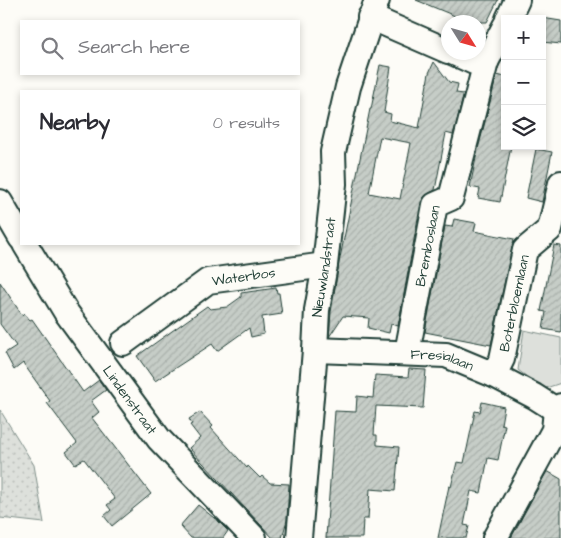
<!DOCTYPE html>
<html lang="en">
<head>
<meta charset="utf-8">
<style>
	body { margin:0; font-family:"Architects Daughter",sans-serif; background:#f7f7f7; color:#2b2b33 }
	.controls { position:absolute; right:15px; top:15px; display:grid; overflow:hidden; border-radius:0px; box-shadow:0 2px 8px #0003 }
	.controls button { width:45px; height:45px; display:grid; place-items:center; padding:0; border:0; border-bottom:1px solid #e1e1e2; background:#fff; color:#2b2b33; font:25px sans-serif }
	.compass { position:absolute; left:441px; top:15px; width:45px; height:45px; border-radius:50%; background:#fff; box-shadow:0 2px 8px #0003; rotate:127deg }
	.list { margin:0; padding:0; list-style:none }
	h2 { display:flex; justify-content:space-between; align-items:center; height:65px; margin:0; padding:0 20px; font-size:21px }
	h2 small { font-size:16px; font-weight:400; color:#7c7c81 }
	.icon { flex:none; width:28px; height:28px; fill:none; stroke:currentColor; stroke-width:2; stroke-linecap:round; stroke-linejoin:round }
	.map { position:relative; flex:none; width:561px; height:538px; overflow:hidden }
	.search { position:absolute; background:#fff; box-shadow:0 2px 8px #0003; left:20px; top:20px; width:280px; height:55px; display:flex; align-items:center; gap:12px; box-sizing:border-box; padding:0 18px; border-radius:0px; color:#7c7c81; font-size:19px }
	.panel { position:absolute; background:#fff; box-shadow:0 2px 8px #0003; left:20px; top:90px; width:280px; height:155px; border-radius:0px }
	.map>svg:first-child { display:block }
	.grass { fill:url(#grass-dots); stroke:#7e8e88 }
	.park { fill:#dde0db; stroke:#7e8e88 }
	.building { fill:url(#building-hatch); stroke:#1f3d34; fill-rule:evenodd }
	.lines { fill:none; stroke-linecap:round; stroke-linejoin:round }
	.minor-casing { stroke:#1f3d34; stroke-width:28 }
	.minor { stroke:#fdfcf7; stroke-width:24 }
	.labels { text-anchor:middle; stroke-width:4.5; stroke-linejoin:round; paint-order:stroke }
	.street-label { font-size:14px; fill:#1f3d34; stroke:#fdfcf7 }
</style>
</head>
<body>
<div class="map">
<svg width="561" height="538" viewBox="0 0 561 538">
	<defs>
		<pattern id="grass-dots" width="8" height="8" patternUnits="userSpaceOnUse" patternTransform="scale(1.25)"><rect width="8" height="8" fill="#dde0db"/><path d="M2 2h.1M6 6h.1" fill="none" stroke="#bdc1bd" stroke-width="1.8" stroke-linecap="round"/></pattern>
		<pattern id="building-hatch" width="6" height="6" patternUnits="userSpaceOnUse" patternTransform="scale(1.25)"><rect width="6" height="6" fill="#c6cdc7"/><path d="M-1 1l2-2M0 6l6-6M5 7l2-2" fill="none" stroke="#aab1ac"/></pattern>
	</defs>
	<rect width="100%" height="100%" fill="#fdfcf7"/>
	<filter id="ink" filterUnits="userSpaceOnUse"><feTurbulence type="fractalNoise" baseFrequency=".02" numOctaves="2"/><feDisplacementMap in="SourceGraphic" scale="10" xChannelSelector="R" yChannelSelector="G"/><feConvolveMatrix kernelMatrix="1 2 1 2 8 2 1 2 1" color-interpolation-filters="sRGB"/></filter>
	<g filter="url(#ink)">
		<polygon class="grass" points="0,410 34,465 44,523 0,518"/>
		<polygon class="park" points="524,330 561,338 561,383 543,389 518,370"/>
		<g class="building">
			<polygon points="416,0 498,0 487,22 452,22 455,16"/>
			<polygon points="542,18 561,21 561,44 542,42"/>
			<path d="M 434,62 L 449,82 L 458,84 L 456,93 L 464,94 L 453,135 L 446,133 L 435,190 L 425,196 L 421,202 L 398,326 L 391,324 L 389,333 L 368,328 L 369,318 L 343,316 L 329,337 L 331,312 L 339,263 L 370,109 L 371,109 L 380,65 L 391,67 L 384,112 L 391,114 L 390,121 L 419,128 L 429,73 ZM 380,137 L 411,143 L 400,199 L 369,193 Z"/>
			<polygon points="497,75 505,77 505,146 511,146 500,202 478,198 480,189 470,187 477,153"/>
			<polygon points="536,149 552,152 542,202 526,198"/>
			<polygon points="454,219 476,223 474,231 514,239 491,345 425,332 445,226 452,227"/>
			<polygon points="554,245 561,246 561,332 543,329 546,312 541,311"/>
			<polygon points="0,282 22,315 24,313 30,320 32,319 83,392 99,380 106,390 91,401 99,412 92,418 151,494 112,526 104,516 111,510 107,505 115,499 84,459 75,464 66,452 77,443 47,403 50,401 23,363 14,370 5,353 16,346 0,324"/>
			<polygon points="276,288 277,293 279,293 282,314 262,317 264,334 251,337 249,328 217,351 212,344 155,381 137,356 207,306 210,309 227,307 241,297 241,293"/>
			<polygon points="409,369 426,370 423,408 376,406 374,435 377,435 377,445 399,447 395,491 370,489 368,519 363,519 362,538 326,538 335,411 356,412 357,396 373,398 375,375 408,377"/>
			<polygon points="482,402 504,407 501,424 505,425 498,460 488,458 481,493 471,491 464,525 469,526 466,538 438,538 449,486 451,487 457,462 464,463 475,411 480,412"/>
			<polygon points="200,412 213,426 211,428 247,468 248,466 260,478 262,476 270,483 289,484 287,520 282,538 273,538 189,448 200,438 190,425 192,424 189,419"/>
			<polygon points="547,471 561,479 561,538 511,538"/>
			<polygon points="198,505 219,522 228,531 223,538 191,538 180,526"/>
		</g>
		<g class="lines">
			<g class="minor-casing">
				<g id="minor">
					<polyline points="370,17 448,51"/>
					<polyline points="508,19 517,0"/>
					<polyline points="452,52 474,62 486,62 505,26"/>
					<polyline points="0,202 21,238"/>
					<path id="s1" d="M 25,244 L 66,312 L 159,439 L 254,538"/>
					<path id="s2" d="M 123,343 L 208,281 L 325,265"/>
					<path id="s3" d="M 315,350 L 446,355 L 494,375 L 534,396 L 556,410"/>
					<path id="s4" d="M 407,353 L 435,205 L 451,198 L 486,62"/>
					<path id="s5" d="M 494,375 L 502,359 L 525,250 L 550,229 L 561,183"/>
					<path id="s6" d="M 299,538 L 315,350 L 317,310 L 325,265 L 334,184 L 333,152 L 348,87 L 377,0"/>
					<polyline points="495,538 554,430 556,410 561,406"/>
				</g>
			</g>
			<use href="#minor" class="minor"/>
		</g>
	</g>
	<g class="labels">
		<g class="street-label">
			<text dy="5" stroke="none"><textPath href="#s4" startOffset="109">Bremboslaan</textPath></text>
			<text dy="5" stroke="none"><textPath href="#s6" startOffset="272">Nieuwlandstraat</textPath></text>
			<text dy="5" stroke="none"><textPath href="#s2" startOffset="141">Waterbos</textPath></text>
			<text dy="5" stroke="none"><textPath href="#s5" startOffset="75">Boterbloemlaan</textPath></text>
			<text dy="5" stroke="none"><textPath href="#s3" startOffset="128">Fresialaan</textPath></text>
			<text dy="5" stroke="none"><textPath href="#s1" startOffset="188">Lindenstraat</textPath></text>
		</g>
	</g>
</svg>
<div class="controls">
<button>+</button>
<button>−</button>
<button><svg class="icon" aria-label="layers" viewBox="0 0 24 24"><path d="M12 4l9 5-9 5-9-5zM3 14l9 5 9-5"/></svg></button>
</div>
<svg class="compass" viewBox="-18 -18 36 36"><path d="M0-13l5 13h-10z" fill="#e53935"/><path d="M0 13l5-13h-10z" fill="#7c7c81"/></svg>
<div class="search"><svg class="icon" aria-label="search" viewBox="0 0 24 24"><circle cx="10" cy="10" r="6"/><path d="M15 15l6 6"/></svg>Search here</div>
<section class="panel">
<h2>Nearby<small>0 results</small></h2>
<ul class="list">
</ul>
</section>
</div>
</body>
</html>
